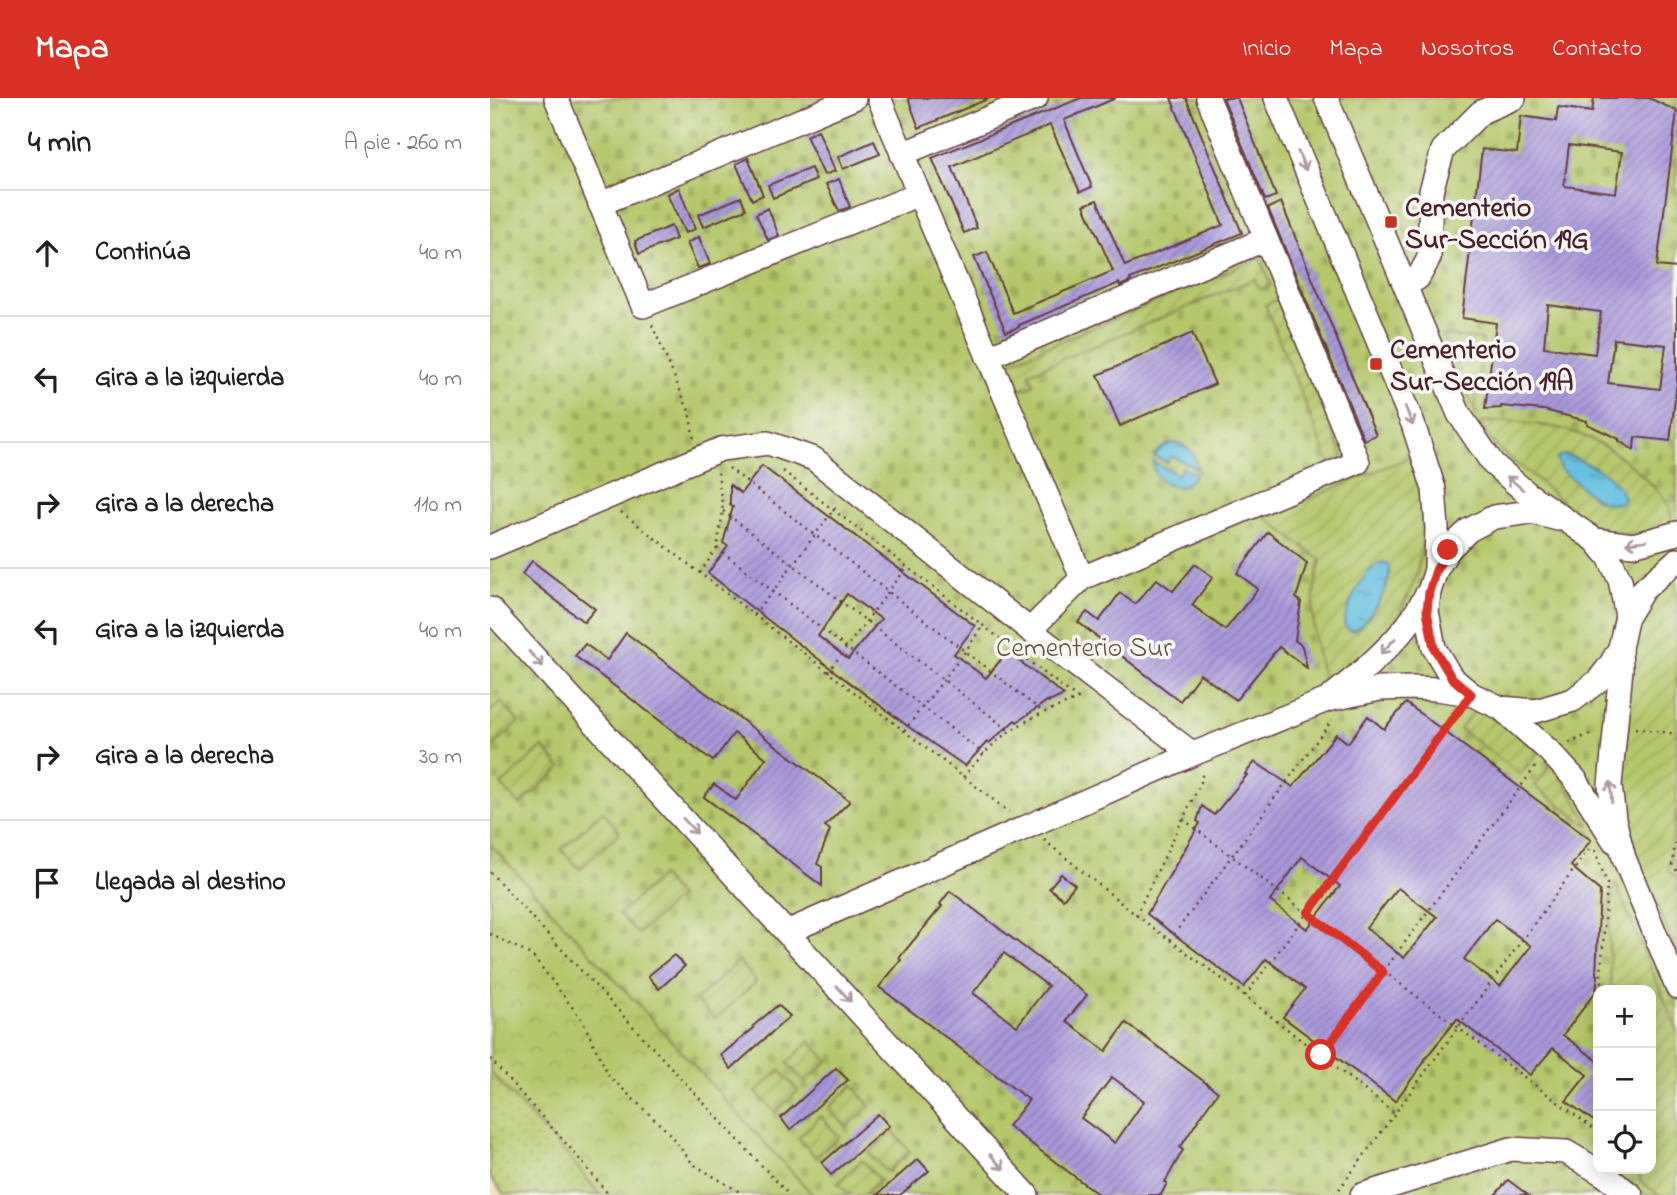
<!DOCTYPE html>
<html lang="es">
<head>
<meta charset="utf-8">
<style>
	body { margin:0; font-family:"Indie Flower",sans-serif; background:#f6f6f6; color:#202124 }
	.controls { position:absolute; right:21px; bottom:21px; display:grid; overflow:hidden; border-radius:14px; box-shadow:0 4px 18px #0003 }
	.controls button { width:63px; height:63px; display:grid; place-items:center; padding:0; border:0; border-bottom:2px solid #e0e0e0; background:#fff; color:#202124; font:35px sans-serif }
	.stop { position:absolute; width:21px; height:21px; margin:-16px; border:5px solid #d93025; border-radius:50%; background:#fff }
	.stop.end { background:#d93025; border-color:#fff; box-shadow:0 2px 7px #0008 }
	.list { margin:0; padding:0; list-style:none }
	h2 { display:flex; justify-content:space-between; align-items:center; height:91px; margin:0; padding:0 28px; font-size:30px }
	h2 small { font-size:23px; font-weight:400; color:#757577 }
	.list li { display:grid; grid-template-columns:46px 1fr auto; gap:21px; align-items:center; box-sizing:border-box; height:126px; padding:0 28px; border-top:2px solid #e0e0e0 }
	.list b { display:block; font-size:26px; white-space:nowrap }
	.list em { font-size:23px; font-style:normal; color:#757577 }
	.icon { flex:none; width:38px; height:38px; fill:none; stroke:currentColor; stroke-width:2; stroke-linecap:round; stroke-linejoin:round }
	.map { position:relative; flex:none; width:1187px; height:1097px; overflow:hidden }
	header { display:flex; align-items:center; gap:42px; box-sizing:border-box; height:98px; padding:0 35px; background:#d93025; color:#fff }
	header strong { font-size:33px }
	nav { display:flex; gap:38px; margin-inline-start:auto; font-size:24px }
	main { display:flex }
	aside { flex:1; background:#fff }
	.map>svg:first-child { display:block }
	.grass { fill:url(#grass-dots); stroke:#80734a; stroke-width:2 }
	.cemetery { fill:url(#cemetery-stones); stroke:#80734a; stroke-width:2; fill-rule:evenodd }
	.park { fill:url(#park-crowns); stroke:#80734a; stroke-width:2 }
	.garden { fill:url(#garden-furrows); stroke:#80734a; stroke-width:2 }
	.water { fill:url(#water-ripples); stroke:#566f86; stroke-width:2 }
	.building { fill:url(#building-hatch); fill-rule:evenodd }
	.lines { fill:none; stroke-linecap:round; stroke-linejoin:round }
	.minor-casing { stroke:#633c40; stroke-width:26 }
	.path { stroke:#633c40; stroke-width:2.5; stroke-dasharray:2 5; stroke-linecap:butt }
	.minor { stroke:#fff; stroke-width:23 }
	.oneway { stroke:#ae9aa0 }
	.route { stroke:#d93025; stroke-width:9 }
	.poi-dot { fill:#c8321e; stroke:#f6f6f2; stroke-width:2.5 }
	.labels { text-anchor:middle; stroke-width:7; stroke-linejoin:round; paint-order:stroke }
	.poi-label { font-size:28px; font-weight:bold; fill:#4a1f2b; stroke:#f6f6f2; text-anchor:start }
	.park-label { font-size:28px; fill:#6a513e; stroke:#f6f6f2 }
</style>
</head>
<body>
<header>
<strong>Mapa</strong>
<nav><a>Inicio</a><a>Mapa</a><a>Nosotros</a><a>Contacto</a></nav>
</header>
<main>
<aside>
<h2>4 min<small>A pie · 260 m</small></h2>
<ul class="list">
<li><svg class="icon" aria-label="ahead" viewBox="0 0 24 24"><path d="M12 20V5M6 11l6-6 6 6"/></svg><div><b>Continúa</b></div><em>40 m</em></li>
<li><svg class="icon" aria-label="left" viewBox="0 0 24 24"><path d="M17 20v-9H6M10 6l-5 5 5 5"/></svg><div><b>Gira a la izquierda</b></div><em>40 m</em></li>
<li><svg class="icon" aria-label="right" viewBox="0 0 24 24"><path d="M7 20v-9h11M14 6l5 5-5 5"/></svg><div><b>Gira a la derecha</b></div><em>110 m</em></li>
<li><svg class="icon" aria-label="left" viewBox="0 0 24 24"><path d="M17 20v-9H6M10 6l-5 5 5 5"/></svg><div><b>Gira a la izquierda</b></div><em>40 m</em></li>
<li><svg class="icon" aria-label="right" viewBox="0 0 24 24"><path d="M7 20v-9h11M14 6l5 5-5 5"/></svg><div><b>Gira a la derecha</b></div><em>30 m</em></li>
<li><svg class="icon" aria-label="arrive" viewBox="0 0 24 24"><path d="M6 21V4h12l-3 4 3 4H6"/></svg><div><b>Llegada al destino</b></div></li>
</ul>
</aside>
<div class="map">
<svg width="1187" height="1097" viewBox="0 0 1187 1097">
	<defs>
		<pattern id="grass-dots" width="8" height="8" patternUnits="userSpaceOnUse" patternTransform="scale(1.75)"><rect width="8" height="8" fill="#b5c76a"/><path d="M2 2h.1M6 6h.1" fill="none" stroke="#9daa5c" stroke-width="1.8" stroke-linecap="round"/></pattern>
		<pattern id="cemetery-stones" width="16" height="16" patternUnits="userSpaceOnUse" patternTransform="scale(1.75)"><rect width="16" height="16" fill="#b5c76a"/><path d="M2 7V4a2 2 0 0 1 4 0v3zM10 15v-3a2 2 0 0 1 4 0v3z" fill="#9daa5c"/></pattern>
		<pattern id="park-crowns" width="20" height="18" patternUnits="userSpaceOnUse" patternTransform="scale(1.75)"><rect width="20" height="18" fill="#b5c76a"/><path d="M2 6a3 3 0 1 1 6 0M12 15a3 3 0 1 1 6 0" fill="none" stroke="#9daa5c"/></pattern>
		<pattern id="garden-furrows" width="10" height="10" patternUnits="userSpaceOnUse" patternTransform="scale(1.75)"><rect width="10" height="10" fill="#b5c76a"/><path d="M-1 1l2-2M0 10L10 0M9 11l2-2" fill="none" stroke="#9daa5c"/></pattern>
		<pattern id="water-ripples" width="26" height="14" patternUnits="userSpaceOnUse" patternTransform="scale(1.75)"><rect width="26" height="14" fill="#62bfe0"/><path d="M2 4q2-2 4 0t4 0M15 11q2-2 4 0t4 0" fill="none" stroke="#539bb6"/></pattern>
		<pattern id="building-hatch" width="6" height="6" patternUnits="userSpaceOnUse" patternTransform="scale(1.75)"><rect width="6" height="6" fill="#aa99db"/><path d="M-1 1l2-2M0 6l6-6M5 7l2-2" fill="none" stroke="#8c7cb2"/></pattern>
	</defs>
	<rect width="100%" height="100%" fill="#f6f6f2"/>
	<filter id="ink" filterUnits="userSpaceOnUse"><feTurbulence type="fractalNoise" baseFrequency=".0143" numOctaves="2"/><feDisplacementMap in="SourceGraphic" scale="14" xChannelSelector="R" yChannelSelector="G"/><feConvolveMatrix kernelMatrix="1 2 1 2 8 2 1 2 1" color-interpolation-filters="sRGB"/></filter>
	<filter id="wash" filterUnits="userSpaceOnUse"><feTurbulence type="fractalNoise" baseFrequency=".00686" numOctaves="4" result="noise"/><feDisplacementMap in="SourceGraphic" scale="28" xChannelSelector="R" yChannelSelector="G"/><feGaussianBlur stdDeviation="1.57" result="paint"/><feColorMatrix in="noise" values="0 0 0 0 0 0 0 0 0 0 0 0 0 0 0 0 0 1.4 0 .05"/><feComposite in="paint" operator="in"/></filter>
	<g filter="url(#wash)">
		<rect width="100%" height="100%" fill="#eeddba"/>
		<polygon class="grass" points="0,974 77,1057 110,1097 15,1097 0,1080"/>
		<path class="cemetery" d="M 0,0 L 1187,0 L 1187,1097 L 323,1097 L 0,746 ZM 1108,892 L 1161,892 L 1161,1071 L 1108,1071 Z"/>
		<polygon class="park" points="0,746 323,1097 110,1097 77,1057 0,974"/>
		<g class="garden">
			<polygon points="770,160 781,187 770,192 764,181 539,275 544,286 530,292 518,265"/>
			<polygon points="787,201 854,361 840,367 775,207"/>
			<polygon points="953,237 993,242 985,313"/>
			<path d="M 1023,323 C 1040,326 1059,327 1076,332 C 1108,341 1137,361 1160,385 C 1167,392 1180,404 1181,415 C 1183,426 1174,430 1166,433 C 1153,437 1125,436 1113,432 C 1091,423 1064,396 1045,380 C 1029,367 995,345 991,324 Z"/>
			<path d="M 920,359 L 931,398 L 933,440 L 927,476 L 910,515 L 884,548 L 861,568 L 835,584 C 821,545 819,502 831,462 L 775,419 Z"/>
			<polygon points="1187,474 1187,709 1178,772 1187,781 1187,855 1142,750 1131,711 1128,674 1135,611 1147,524 1154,508"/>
			<polygon points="11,604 29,624 0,651 0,614"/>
			<path d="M 985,611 C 1009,623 1029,636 1049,653 L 1030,676 L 970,631 Z"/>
			<polygon points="53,649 71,670 30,707 11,687"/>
			<polygon points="1062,664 1092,713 1100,729 1045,688"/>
			<polygon points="113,713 130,734 90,771 71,752"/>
			<polygon points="171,778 189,799 148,836 129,816"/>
			<path d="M 1125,785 L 1187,931 L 1187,1097 L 1169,1097 L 1150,1083 L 1149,1071 L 1161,1071 L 1161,892 L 1121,892 C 1120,862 1115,813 1125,785 Z"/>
			<polygon points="249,863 266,884 225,921 206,902"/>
			<polygon points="320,943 338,963 315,984 297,965"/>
			<polygon points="290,972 308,993 285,1014 266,994"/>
			<polygon points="363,987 380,1008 357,1029 339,1010"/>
			<polygon points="331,1018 349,1039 326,1059 308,1040"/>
			<polygon points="403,1033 420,1054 397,1074 379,1055"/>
			<polygon points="372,1062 390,1083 374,1097 360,1097 348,1085"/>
		</g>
		<g class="water">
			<path d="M 688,345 C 701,350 705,357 707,370 L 681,358 L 677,365 L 664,358 C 671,349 677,346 688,345 Z"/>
			<path d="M 1077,357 C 1098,365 1126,376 1134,400 L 1132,404 L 1122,406 L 1107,402 L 1071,372 L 1066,361 L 1069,358 Z"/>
			<path d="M 663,364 L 688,377 L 692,369 L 705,375 C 695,399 663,389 663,364 Z"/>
			<path d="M 892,464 L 898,466 C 906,483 878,528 861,533 L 857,531 L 854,525 C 858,506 873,471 892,464 Z"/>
		</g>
		<g id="blocks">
			<g class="building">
				<polygon points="418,0 500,0 429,30"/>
				<polygon points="591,0 626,0 574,22 602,89 590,94 560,27 462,69 487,130 474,135 442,60"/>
				<polygon points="681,0 696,0 752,135 640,181 641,183 630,188 629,185 529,227 529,229 516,234 484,159 497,154 523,215 623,173 594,107 607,102 635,168 733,127"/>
				<polygon points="733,0 747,0 786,98 775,102"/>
				<path d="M 1104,0 L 1159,0 L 1187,13 L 1167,168 L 1187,170 L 1187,284 L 1180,343 L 1145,339 L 1144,352 L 1129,343 L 1129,341 L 1097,326 L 1097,323 L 1054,312 L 1011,308 L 1011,310 L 995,311 L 1006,225 L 972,220 L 992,51 L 1027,55 L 1031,18 L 1066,23 L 1068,9 L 1102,14 ZM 1079,47 L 1132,54 L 1126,95 L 1074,88 ZM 1058,207 L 1111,214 L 1105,256 L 1054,249 ZM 1124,241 L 1176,247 L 1170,291 L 1118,285 Z"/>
				<polygon points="328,32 345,73 334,77 316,38"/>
				<polygon points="384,43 390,56 353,71 348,59"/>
				<polygon points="258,60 273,97 262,102 246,66"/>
				<polygon points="321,70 326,82 283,100 278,87"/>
				<polygon points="349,81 360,109 349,113 336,86"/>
				<polygon points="189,90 205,131 195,135 177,96"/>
				<polygon points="251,99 256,111 213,129 208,117"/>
				<polygon points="791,104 886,337 874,342 778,110"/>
				<polygon points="278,110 289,138 278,142 266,116"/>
				<polygon points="181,128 186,141 149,156 145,143"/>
				<polygon points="209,139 220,166 208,170 197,145"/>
				<polygon points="702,235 725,286 630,328 608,277"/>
				<path d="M 272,368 L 485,528 L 464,556 L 496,580 L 517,554 L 574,597 L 559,604 L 557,603 L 527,624 L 525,622 L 499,645 L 497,644 L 475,668 L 419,629 L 348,576 L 261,509 L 218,475 L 238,448 L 233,445 L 243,409 L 240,407 L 240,387 L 251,395 ZM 357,496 L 391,521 L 358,561 L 328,538 Z"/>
				<polygon points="778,434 817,465 806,500 811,504 805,542 812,548 817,570 789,549 746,602 710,576 690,603 588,524 597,514 609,523 630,495 645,506 667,481 683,493 705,466 723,479 702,507 735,532 768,491 747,475"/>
				<polygon points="42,463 105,511 94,524 32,476"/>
				<polygon points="136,535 360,703 335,728 340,732 327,766 332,769 332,788 214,699 224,686 246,702 276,660 244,635 223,663 85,558 95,546 117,562"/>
				<path d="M 916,605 L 1101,742 L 1081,768 L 1110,793 L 1106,876 L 1108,877 L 1106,893 L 1073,937 L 1108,963 L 1108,1026 L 1076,1003 L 1097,977 L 1063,950 L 1040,977 L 967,921 L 934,962 L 935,963 L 905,1003 L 793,919 L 815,891 L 776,861 L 754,889 L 657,816 L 710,725 L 707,723 L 712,708 L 724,717 L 757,677 L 755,676 L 765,664 L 803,689 L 846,636 L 858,645 L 878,618 L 894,631 ZM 812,759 L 850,788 L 817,831 L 780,803 ZM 908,790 L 947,819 L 914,860 L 876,830 ZM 1005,821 L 1041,848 L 1010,888 L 974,861 Z"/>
				<polygon points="571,776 585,787 573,801 559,790"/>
				<path d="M 460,793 L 597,897 L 576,923 L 616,953 L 636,925 L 728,994 L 714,1013 L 690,1050 L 693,1052 L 675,1084 L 677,1085 L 671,1097 L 609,1097 L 518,1028 L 539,1002 L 389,889 L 411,862 L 409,860 L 452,808 L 450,806 ZM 514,855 L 558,888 L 527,928 L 483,895 ZM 622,979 L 654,1003 L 625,1045 L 591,1020 Z"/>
				<polygon points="184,857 195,868 169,891 158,878"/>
				<polygon points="288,907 300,918 241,971 231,957 264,930 263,928"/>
				<polygon points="346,970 358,982 300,1032 291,1020"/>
				<polygon points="388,1016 399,1028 341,1077 332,1065"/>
				<polygon points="428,1061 439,1073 410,1097 387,1097"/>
				<polygon points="1018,1082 1038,1097 1005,1097"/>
			</g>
		</g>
	</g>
	<g filter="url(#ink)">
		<use href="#blocks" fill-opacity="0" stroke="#633c40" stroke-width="2"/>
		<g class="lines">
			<g class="minor-casing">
				<g id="minor">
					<polyline points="66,0 153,208 429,96 592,480 540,532"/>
					<polyline points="389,0 429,96"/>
					<polyline points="786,0 923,326 944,391 947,430 946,470"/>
					<polyline points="836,0 969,316 1003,366 1038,396 1105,442 1119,459 1130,482 1137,518 1130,550 1131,571 1120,687 1124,721 1134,760 1187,889"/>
					<polyline points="412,56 546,0"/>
					<polyline points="110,106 364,0"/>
					<polyline points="916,187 928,180 939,160 941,93 953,52 991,14 1024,0"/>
					<polyline points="498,259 776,141"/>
					<polyline points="1068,421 1041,414 1004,419 979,432 958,452 946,472 939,494 937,513 944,550 961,579 981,596 1011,610 1058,652 1085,681 1124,743"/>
					<polyline points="1105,442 1143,447 1187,435"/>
					<polyline points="0,449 231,351 278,345 324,361 540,532 703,656"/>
					<polyline points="592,480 868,364 718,0"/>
					<polyline points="0,511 537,1097"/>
					<polyline points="1137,518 1153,492 1187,462"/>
					<path d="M 842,598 C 869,577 894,556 916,529 C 924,519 930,507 937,496"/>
					<polyline points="1011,610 1046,613 1083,602 1108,583 1121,566 1130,550"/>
					<polyline points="297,834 703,656 837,602 890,591 923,590 946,591 981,596"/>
					<polyline points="872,1097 1021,1051 1076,1054 1113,1076 1141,1097"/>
				</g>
			</g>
			<g class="path">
				<polyline points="162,227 199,313 204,342"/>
				<polyline points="239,370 553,614"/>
				<polyline points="293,373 588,601"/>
				<polyline points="233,413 520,633"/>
				<polyline points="131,414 519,714"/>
				<polyline points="227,450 494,656"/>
				<polyline points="210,475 227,450 233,413 228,376 229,375"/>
				<polyline points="264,517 283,493 348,406"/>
				<polyline points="338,574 417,469"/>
				<polyline points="1145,630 1187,636"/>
				<polyline points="414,633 475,554 493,527"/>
				<polyline points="1079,645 1105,634"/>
				<path d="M 473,679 C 488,662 503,644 522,632 C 542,618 565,610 588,601 L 592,597"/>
				<path d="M 693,721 C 831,826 969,931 1108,1034"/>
				<polyline points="1187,731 1182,768 1187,773"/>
				<polyline points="554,742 646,817 755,898 905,1016"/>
				<polyline points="1105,752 1117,786 1111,877 1113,892"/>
				<polyline points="0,774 299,1097"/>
				<polyline points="646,817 713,680 711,675"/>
				<polyline points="0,836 43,858 92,922 119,978 178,1034 203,1066 248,1093 251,1097"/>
				<polyline points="680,842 842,622"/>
				<polyline points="755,898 968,613"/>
				<polyline points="831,957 1046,668"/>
				<polyline points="0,961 81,1051 119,1097"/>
				<polyline points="845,1097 1102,747"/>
			</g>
			<use href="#minor" class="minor"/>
		</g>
		<defs><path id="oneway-shaft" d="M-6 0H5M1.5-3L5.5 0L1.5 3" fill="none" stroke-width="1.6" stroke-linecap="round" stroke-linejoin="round" transform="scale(1.75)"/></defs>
		<g class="oneway">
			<use href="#oneway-shaft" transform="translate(812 63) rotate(67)"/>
			<use href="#oneway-shaft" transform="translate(919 318) rotate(68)"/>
			<use href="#oneway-shaft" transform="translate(1025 385) rotate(-140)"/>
			<use href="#oneway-shaft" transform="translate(1146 444) rotate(173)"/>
			<use href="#oneway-shaft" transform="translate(898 548) rotate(134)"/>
			<use href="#oneway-shaft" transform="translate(46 561) rotate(47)"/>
			<use href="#oneway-shaft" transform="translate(1121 694) rotate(-94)"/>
			<use href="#oneway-shaft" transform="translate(200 728) rotate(47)"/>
			<use href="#oneway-shaft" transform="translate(354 896) rotate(48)"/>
			<use href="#oneway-shaft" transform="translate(507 1064) rotate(48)"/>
		</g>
	</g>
	<g class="lines" filter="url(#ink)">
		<polyline class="route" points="831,957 893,874 818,815 981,596 961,579 944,550 937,513 939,494 946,472 958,452"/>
	</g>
	<g class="poi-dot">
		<rect x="894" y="117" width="14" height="14" rx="3.5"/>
		<rect x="879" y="259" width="14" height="14" rx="3.5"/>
	</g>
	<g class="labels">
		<g class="poi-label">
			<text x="915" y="118">Cementerio<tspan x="915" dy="32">Sur-Sección 19G</tspan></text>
			<text x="900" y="260">Cementerio<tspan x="900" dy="32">Sur-Sección 19A</tspan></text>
		</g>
		<g class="park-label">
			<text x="594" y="558">Cementerio Sur</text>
		</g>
	</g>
</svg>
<div class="controls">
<button>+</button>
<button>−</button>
<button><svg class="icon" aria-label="locate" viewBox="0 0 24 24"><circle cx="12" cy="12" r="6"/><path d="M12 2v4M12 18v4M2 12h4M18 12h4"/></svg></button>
</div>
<div class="stop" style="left:831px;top:957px"></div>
<div class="stop end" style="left:958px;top:452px"></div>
</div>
</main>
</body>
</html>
